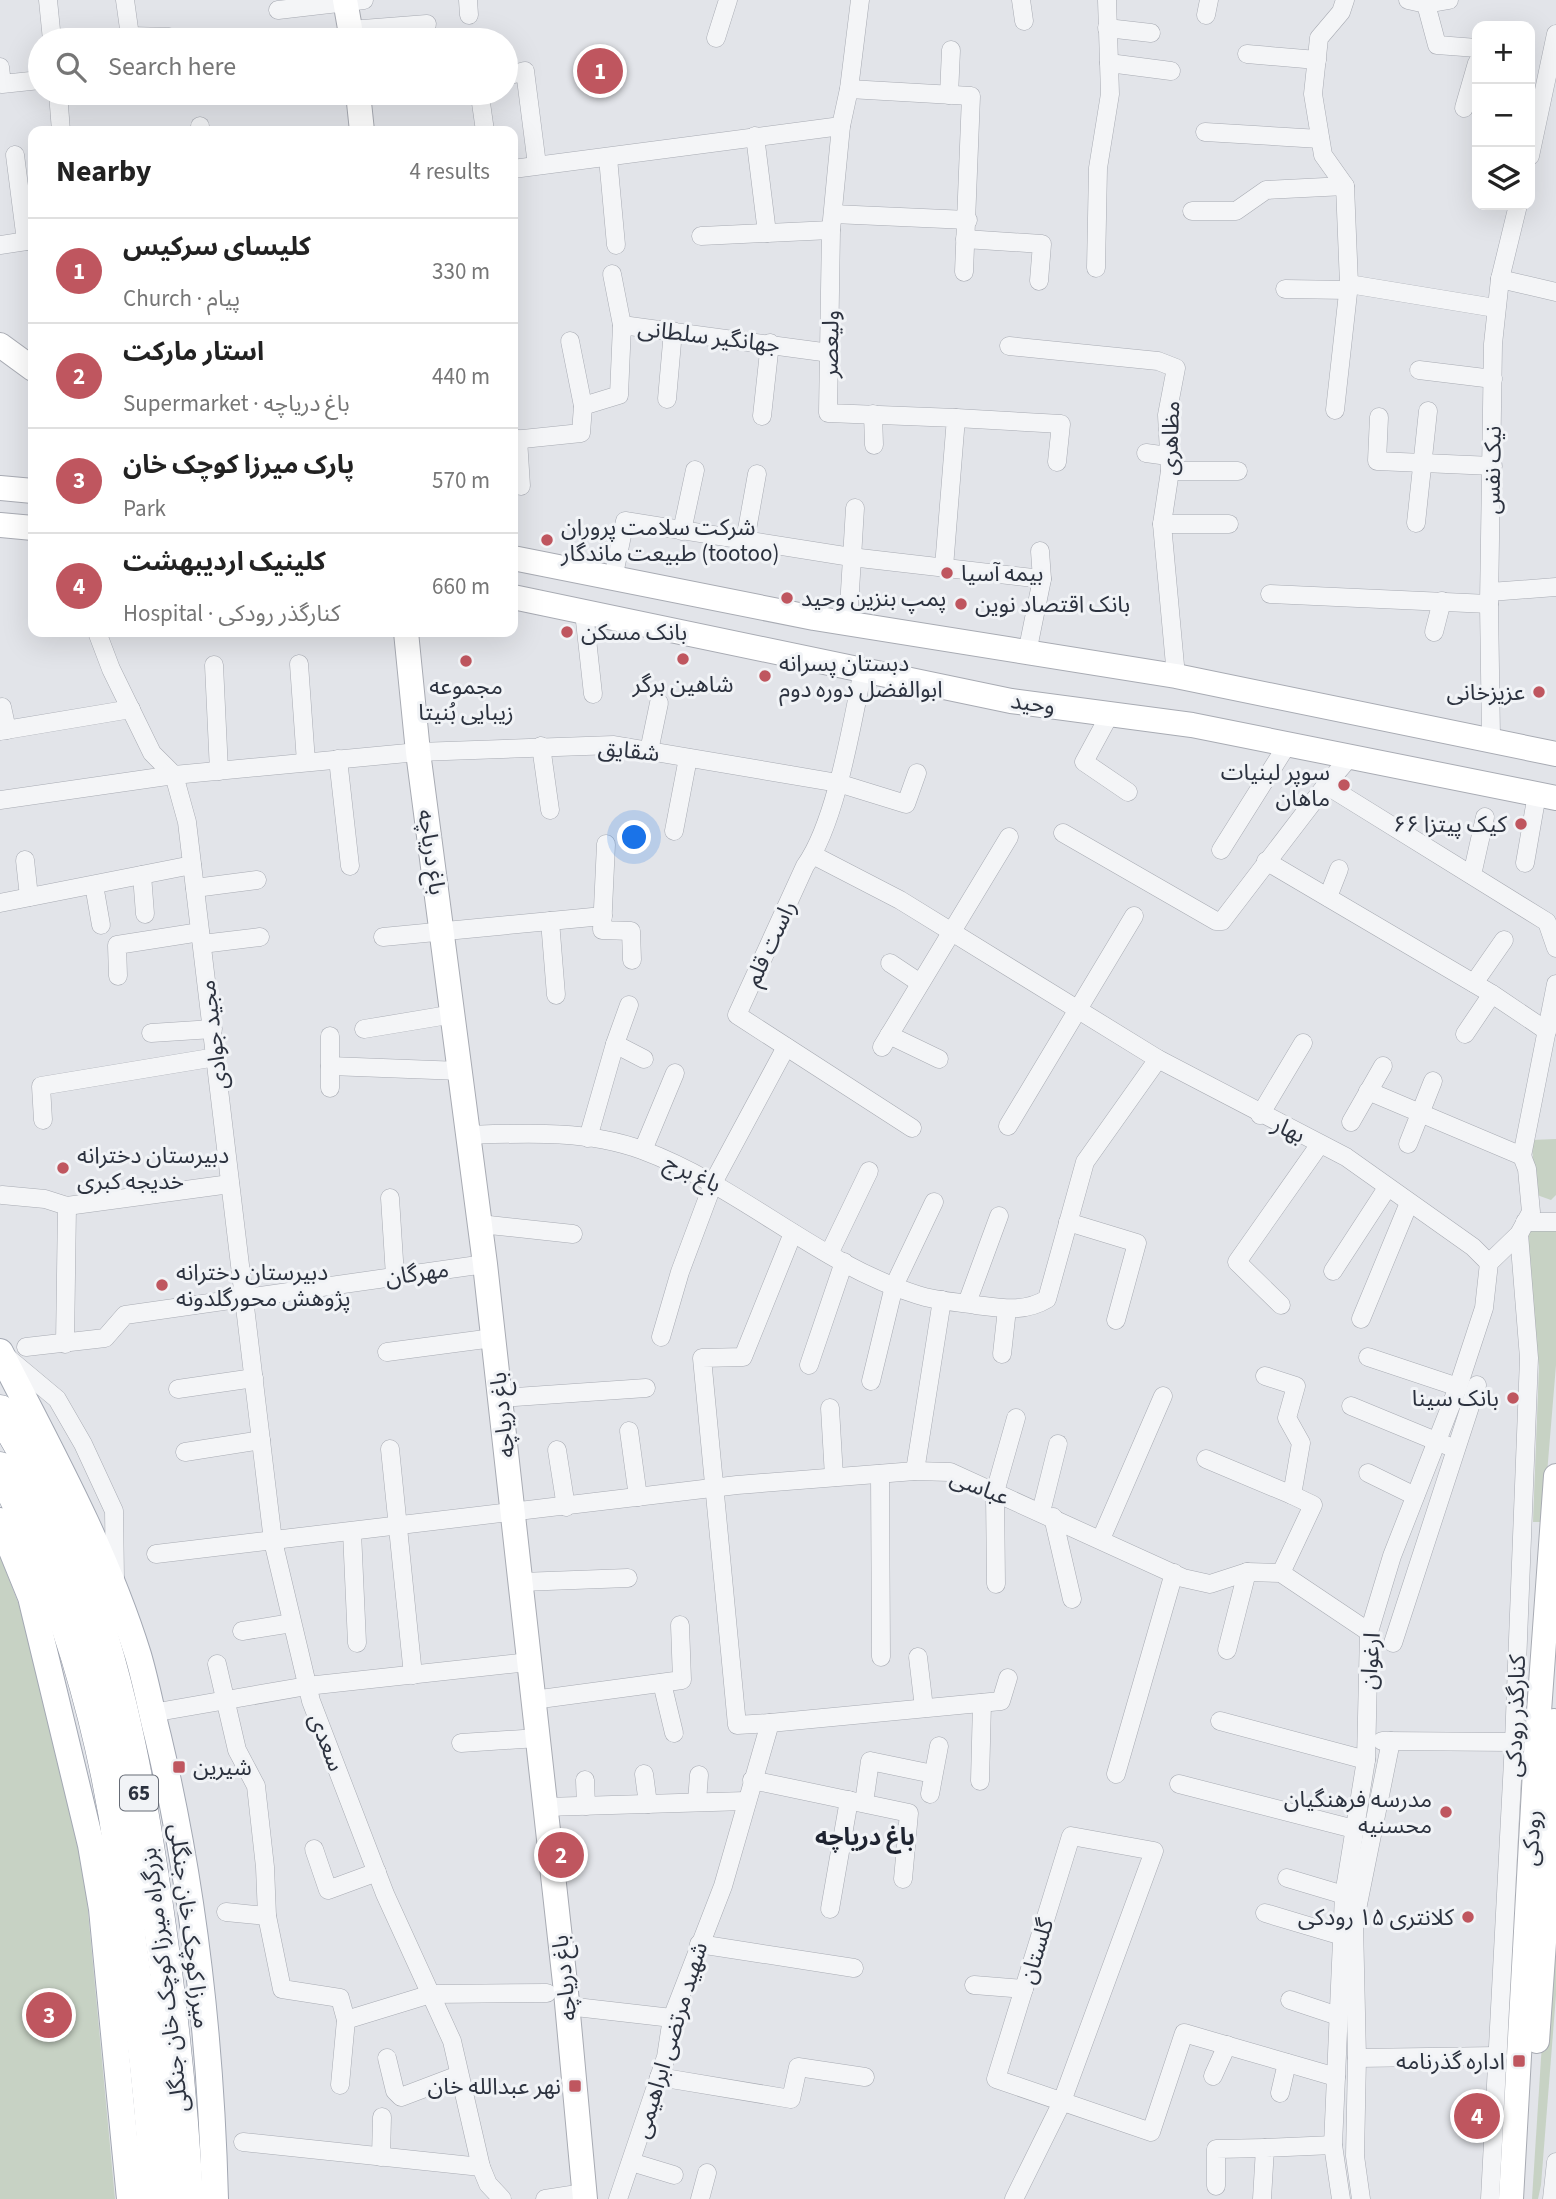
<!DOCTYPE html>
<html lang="en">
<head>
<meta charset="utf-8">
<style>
	body { margin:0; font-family:"Source Sans 3","Noto Sans Arabic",sans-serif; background:#f6f6f6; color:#222 }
	.controls { position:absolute; right:21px; top:21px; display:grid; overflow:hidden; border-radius:14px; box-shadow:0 7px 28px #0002 }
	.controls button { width:63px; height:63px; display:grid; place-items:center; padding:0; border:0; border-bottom:2px solid #e0e0e0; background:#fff; color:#222; font:35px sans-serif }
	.you { position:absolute; left:635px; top:838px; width:24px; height:24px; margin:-18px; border:5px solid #fff; border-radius:50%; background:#1a73e8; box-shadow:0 0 0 10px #1a73e833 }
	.badge { display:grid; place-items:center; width:46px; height:46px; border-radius:50%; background:#bf565f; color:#fff; font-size:23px; font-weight:700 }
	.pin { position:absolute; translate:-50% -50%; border:4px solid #fff; box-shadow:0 2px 7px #0006 }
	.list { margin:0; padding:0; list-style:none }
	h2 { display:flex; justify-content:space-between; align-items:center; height:91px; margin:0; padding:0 28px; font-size:30px }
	h2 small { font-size:23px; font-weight:400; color:#767676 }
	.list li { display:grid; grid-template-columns:46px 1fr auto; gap:21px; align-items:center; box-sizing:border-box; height:105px; padding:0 28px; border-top:2px solid #e0e0e0 }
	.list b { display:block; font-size:26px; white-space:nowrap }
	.list p { margin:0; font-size:23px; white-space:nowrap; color:#767676 }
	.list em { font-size:23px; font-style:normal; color:#767676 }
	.icon { flex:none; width:38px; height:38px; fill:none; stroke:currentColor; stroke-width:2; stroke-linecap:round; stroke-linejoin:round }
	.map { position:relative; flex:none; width:1556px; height:2199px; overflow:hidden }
	.search { position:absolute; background:#fff; box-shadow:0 7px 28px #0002; left:28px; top:28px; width:490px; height:77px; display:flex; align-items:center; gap:18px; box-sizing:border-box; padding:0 24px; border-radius:38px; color:#767676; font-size:26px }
	.panel { position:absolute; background:#fff; box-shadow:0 7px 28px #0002; left:28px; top:126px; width:490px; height:511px; border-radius:14px }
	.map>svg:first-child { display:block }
	.green { fill:#c7d2c4 }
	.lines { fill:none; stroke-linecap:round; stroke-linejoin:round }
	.street-casing { stroke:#a8abb3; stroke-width:19 }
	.secondary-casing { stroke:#a8abb3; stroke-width:26 }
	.primary-casing { stroke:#a3a8b3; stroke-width:28 }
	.highway-casing { stroke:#8b919e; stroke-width:33 }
	.street { stroke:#f4f5f7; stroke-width:18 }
	.secondary { stroke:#fff; stroke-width:24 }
	.primary { stroke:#fff; stroke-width:26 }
	.highway { stroke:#fff; stroke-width:32 }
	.poi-dot { fill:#bf565f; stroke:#f1f3f6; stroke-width:2.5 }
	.labels { text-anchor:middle; stroke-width:6; stroke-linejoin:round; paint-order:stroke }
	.shield { fill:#f1f3f6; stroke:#676c76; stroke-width:2 }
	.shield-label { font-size:21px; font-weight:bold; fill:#2c323f }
	.street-label { font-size:23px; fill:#2c323f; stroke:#f1f3f6 }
	.poi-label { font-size:23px; fill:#2c323f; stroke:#f1f3f6; text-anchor:start }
	.neighbourhood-label { font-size:24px; font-weight:bold; fill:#1e2330; stroke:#f1f3f6 }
</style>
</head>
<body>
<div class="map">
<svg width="1556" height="2199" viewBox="0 0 1556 2199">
	<rect width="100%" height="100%" fill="#e2e4e9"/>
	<g class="green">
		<polygon points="1556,1139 1556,1195 1551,1200 1537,1195 1531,1140"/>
		<polygon points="1527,1228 1556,1228 1556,1365 1543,1522 1533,1522 1539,1366 1524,1237"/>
		<polygon points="0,1556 33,1641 82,1847 115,2199 0,2199"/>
		<polygon points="1556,1917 1556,1995 1541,2185 1538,2199 1532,2199 1550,1918"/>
	</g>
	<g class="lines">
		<g class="street-casing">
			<g id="street">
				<polyline points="48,0 52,40"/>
				<polyline points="125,0 130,36 126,40"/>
				<polyline points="468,0 469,15"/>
				<polyline points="860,0 849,89 841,126 831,230 828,413 956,418 944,567"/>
				<polyline points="1021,0 1024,21"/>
				<polyline points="1408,0 1426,4 1437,45 1477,48"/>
				<polyline points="1426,4 1449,0"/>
				<polyline points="278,10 364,0"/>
				<polyline points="1206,15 1209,0"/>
				<polyline points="1107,28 1151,33"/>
				<polyline points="350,30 427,24"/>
				<polyline points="130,36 169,37 169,40"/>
				<polyline points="716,38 728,0"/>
				<polyline points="1247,54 1317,60"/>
				<polyline points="1109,63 1171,71"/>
				<polyline points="0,67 2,84 40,80"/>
				<polyline points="506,76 525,71 537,165"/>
				<polyline points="849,89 971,96 964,272"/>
				<polyline points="58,93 61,131"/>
				<polyline points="949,95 951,50"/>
				<polyline points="481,103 485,131"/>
				<polyline points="1464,108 1477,63"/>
				<polyline points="200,126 200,131"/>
				<polyline points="1205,132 1320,139"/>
				<polyline points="755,136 767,233"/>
				<polyline points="15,155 26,241"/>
				<polyline points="1530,156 1556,34"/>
				<polyline points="608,158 616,245"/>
				<polyline points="513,169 841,126"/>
				<polyline points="1192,211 1236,211 1266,190 1345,186"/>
				<polyline points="833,214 968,220"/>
				<polyline points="701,236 831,230"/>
				<polyline points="965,239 1042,244 1039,281"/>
				<polyline points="0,245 33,240"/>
				<polyline points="1096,268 1098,168 1110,94 1107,0"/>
				<polyline points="612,274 622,325"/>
				<polyline points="1500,279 1556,292"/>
				<polyline points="1349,284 1495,308"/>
				<polyline points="1285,289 1348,290"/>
				<polyline points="570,341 583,406"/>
				<polyline points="1009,346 1158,361 1176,368 1167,415 1170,471 1162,524 1176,676"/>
				<polyline points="1419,370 1493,379"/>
				<polyline points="667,399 673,331"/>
				<polyline points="1335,410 1349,284 1345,186 1323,155 1313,94 1319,38 1341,12 1345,0"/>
				<polyline points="873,414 874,445"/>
				<polyline points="762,416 770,343"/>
				<polyline points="1379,417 1377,461 1493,466"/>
				<polyline points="956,418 1061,424 1057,462"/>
				<polyline points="518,439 521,486"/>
				<polyline points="513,440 581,433 583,406 619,395 622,325 830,353"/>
				<polyline points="1146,453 1168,456"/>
				<polyline points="1170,471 1238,471"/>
				<polyline points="1416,523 1428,411"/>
				<polyline points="1162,524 1229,524"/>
				<polyline points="682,531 695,470"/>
				<polyline points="745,541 757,474"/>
				<polyline points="613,579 625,521 851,557 1042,579"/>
				<polyline points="1490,592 1556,587"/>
				<polyline points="1270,594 1489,604"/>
				<polyline points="584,612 593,694"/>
				<polyline points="848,624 855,508"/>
				<polyline points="97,632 111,669 152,753 174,775 187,822 273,1541 311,1701 385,1894 452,2041 481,2167"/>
				<polyline points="1434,632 1442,601"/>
				<polyline points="1027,653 1042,579 1040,551"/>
				<polyline points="299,664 306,762"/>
				<polyline points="214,665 219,771"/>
				<path d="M 863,670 C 852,723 836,823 805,866 L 737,1015 L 912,1128"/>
				<polyline points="2,707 7,730"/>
				<polyline points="1110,714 1084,762 1128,792"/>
				<polyline points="0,731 131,709"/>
				<polyline points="1491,738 1489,604 1493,344 1500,279 1518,205"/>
				<polyline points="541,746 550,810"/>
				<polyline points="649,751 659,703"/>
				<polyline points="1350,757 1326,785 1547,922 1556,948"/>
				<polyline points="338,759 350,866"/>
				<polyline points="0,800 174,775 418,752 614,745 838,783 906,804 917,773"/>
				<polyline points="674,831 688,758"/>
				<polyline points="1063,833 1216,921 1222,921 1326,785"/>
				<polyline points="606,844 602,930 631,931 632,960"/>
				<polyline points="1221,850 1287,745"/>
				<polyline points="813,855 900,900 1158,1059 1346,1157 1473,1247 1489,1263"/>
				<polyline points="25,860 29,897"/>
				<polyline points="1266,861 1492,994 1547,1031"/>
				<polyline points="1525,863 1537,794"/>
				<polyline points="142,875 145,914"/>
				<polyline points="1472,875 1485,817"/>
				<polyline points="94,885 101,925"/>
				<polyline points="195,888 257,880"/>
				<polyline points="1328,897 1339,869"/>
				<polyline points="0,903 192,865"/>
				<polyline points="550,921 556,995"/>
				<polyline points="383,937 603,916"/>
				<polyline points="202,944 260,937"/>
				<polyline points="890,963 920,983"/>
				<polyline points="118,976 117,945 200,932"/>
				<polyline points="1474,983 1504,940"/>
				<polyline points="364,1029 454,1014"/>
				<polyline points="151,1033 213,1029"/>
				<polyline points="1465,1034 1492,994"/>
				<polyline points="889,1035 939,1059"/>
				<polyline points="330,1036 330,1088"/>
				<polyline points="615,1044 629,1005"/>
				<polyline points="882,1047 1009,837"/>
				<polyline points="330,1066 461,1071"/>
				<polyline points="1368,1091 1522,1156"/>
				<polyline points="1260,1115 1303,1043"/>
				<polyline points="43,1120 41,1086 216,1057"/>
				<polyline points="1351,1122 1383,1066"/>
				<polyline points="1008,1126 1134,916"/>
				<path d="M 469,1135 C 526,1133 588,1130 642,1150 C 742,1187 818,1264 918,1295 C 936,1301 957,1302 976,1305 C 1001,1308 1024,1313 1047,1299 L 1085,1162 L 1158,1059"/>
				<polyline points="588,1138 615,1044 644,1059"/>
				<polyline points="1408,1144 1433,1081"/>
				<polyline points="643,1150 675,1073"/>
				<polyline points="1522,1156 1556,984"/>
				<polyline points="2,1195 45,1199 67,1206 230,1184"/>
				<polyline points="390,1198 395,1276"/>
				<polyline points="1068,1222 1137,1243 1116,1320"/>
				<polyline points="1525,1222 1556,1222"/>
				<polyline points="480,1224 573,1234"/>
				<polyline points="829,1254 869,1171"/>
				<polyline points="1333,1271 1387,1188"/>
				<polyline points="967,1303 999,1216"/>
				<polyline points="1281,1305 1237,1262 1320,1144"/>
				<polyline points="1361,1319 1409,1203"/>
				<polyline points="661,1337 680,1272 714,1181 786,1047"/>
				<polyline points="65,1344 67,1206"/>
				<polyline points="26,1347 105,1338 125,1315 485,1264"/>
				<polyline points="387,1352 493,1338"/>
				<polyline points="1002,1354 1007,1309"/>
				<polyline points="1368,1357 1458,1387"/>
				<polyline points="8,1358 57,1399 83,1444 114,1511 115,1579"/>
				<polyline points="809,1365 844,1262"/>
				<polyline points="1265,1376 1296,1386 1287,1418 1301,1443 1292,1495 1313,1505 1281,1573"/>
				<polyline points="871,1381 894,1286 934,1202"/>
				<polyline points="178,1389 254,1378"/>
				<polyline points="500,1398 646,1388"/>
				<polyline points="1351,1406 1448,1446"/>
				<polyline points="830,1408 834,1477"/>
				<polyline points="629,1431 638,1497"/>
				<polyline points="390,1449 413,1675"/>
				<polyline points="557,1450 566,1507"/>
				<polyline points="185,1452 261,1440"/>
				<polyline points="1206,1459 1292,1495"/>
				<polyline points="915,1471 942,1300"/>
				<polyline points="1368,1473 1415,1496"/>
				<polyline points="880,1474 881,1657"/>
				<polyline points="1041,1512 1058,1444"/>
				<polyline points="1053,1517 1072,1599"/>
				<polyline points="352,1532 357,1643"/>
				<polyline points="1101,1539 1163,1396"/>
				<polyline points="156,1554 737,1485 915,1471 950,1472 1183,1578 1210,1584 1247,1572 1281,1573 1369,1632"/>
				<polyline points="521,1582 628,1578"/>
				<polyline points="996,1584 995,1492 1016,1418"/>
				<polyline points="242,1631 292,1623"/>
				<polyline points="1393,1643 1477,1385"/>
				<polyline points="1227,1650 1247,1572"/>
				<polyline points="918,1657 924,1708"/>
				<polyline points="217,1664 237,1750 256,1786 265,1867 267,1916 282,1989 340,1998 346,2020"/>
				<polyline points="662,1683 674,1733"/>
				<polyline points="533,1700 682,1680 680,1625"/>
				<polyline points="152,1713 307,1686 529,1662"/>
				<polyline points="1220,1721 1366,1760"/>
				<polyline points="770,1723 737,1725 702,1358 743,1357 793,1233"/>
				<polyline points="1382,1741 1514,1742"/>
				<polyline points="461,1743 538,1738"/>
				<polyline points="644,1774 648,1804"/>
				<polyline points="1116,1774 1174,1573"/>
				<polyline points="585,1780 586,1806"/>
				<polyline points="752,1780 909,1813 903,1879"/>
				<polyline points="980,1781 982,1703"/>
				<polyline points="1179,1784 1354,1829"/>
				<polyline points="930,1794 939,1746"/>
				<polyline points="697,1802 699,1775"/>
				<polyline points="864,1803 870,1761 933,1774"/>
				<polyline points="545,1807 746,1801"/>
				<polyline points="314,1849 328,1890 377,1872"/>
				<polyline points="1287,1878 1344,1895"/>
				<polyline points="830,1909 849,1800"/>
				<polyline points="226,1912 267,1916"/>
				<polyline points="1265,1913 1342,1936"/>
				<polyline points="699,1944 854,1968"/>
				<polyline points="974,1985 1024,1989"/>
				<polyline points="1290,2000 1338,2016"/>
				<polyline points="567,2006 672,2018"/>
				<polyline points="387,2058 395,2091 401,2097 459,2075"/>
				<polyline points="1357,2058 1498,2056"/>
				<polyline points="1213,2076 1227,2045"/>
				<polyline points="659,2077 791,2099 798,2067 865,2077"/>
				<polyline points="340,2085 346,2020 431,1994 547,1993"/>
				<polyline points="1280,2093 1287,2063"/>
				<polyline points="243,2142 481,2167 488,2184 502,2199"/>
				<polyline points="381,2157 382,2117"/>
				<polyline points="631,2162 674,2175"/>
				<polyline points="1216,2186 1216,2149 1265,2148"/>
				<polyline points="545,2199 584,2193"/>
				<polyline points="618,2199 666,2057 672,2018 723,1886 770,1723 1001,1701 1008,1678"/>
				<polyline points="700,2199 707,2173"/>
				<polyline points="1014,2199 1061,2104 1154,1851 1071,1836 996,2079 1151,2132 1184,2033 1336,2077"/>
				<polyline points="1262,2199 1265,2148 1333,2145"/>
				<polyline points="1341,2199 1333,2145 1344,1895 1366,1760 1369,1632 1392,1556 1458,1387 1484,1308 1489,1263 1519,1234 1531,1212 1527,1169 1522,1156"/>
				<polyline points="1361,2199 1355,2156 1357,2058 1354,1924 1391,1741"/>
				<polyline points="1490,2199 1514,1742 1529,1358 1519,1234"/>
				<polyline points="1552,2199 1556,2162"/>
			</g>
		</g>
		<g class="secondary-casing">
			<g id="secondary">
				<polyline points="345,0 352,40"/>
				<polyline points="358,93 362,131"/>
				<polyline points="0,345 33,369"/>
				<polyline points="0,488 33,491"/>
				<polyline points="0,525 33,528"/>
				<polyline points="513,558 814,618 1176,676 1556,754"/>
				<polyline points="513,597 1011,701 1192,725 1556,798"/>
				<polyline points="406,632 418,752 485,1264 566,1992 585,2199"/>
				<polyline points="1537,2041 1546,1914 1554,1721"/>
				<polyline points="1511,2199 1536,1753 1556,1476"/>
			</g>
		</g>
		<g class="primary-casing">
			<g id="primary">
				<path d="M 0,1352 C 50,1450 105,1549 138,1655 C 146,1682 151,1710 158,1737 C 194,1888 211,2044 215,2199"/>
				<polyline points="0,1521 31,1597 91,1845 102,1909 130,2199"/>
			</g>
		</g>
		<g class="highway-casing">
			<g id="highway">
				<path d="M 0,1411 C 22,1449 45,1487 63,1528 C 113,1644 137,1768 155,1892 C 170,1994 182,2097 187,2199"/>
				<path d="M 0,1468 C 62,1583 103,1727 121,1856 C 125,1884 127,1913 130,1941 C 142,2026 153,2112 156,2199"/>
			</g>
		</g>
		<use href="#street" class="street"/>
		<use href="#secondary" class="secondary"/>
		<use href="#primary" class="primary"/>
		<use href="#highway" class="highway"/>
	</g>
	<g class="poi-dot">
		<circle cx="547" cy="540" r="7"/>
		<circle cx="947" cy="573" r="7"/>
		<circle cx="787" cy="598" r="7"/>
		<circle cx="961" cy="604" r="7"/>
		<circle cx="567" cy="632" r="7"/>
		<circle cx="683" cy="659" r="7"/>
		<circle cx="466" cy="661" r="7"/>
		<circle cx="765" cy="676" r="7"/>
		<circle cx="1539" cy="692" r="7"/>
		<circle cx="1344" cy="785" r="7"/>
		<circle cx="1521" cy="824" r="7"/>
		<circle cx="63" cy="1168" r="7"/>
		<circle cx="162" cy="1285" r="7"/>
		<circle cx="1513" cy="1398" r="7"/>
		<rect x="172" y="1760" width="14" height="14" rx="3.5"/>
		<circle cx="1446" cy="1812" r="7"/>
		<circle cx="1468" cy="1917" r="7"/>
		<rect x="1512" y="2054" width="14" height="14" rx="3.5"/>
		<rect x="568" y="2079" width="14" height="14" rx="3.5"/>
	</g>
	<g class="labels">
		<rect class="shield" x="120" y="1775.5" width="38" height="35" rx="5"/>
		<g class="shield-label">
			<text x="139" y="1800">65</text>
		</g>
		<g class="street-label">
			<text transform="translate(709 336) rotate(7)" y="8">جهانگیر سلطانی</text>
			<text transform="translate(830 344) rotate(-89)" y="8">ولیعصر</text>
			<text transform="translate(1170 438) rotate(-88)" y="8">مظاهری</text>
			<text transform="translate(1492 470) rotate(-89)" y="8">نیک نفس</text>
			<text transform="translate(1033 703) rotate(8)" y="8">وحید</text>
			<text transform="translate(629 750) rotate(6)" y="8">شقایق</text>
			<text transform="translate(432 852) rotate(82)" y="8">باغ دریاچه</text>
			<text transform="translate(770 943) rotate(-65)" y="8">راست قلم</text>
			<text transform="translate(213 1035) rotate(-97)" y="8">مجید جوادی</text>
			<text transform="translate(1289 1129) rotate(26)" y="8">بهار</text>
			<text transform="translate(693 1173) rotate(25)" y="8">باغ برج</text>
			<text transform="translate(417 1273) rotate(-8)" y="8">مهرگان</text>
			<text transform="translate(502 1415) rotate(-96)" y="8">باغ دریاچه</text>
			<text transform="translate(980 1487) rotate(21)" y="8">عباسی</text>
			<text transform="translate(1370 1661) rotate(-86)" y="8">ارغوان</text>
			<text transform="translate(1515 1716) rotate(-88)" y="8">کنارگذر رودکی</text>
			<text transform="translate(327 1742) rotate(69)" y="8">سعدی</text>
			<text transform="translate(1531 1838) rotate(-87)" y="8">رودکی</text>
			<text transform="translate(190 1926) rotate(83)" y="8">میرزا کوچک خان جنگلی</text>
			<text transform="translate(1036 1951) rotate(-73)" y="8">گلستان</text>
			<text transform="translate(564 1978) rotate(-96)" y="8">باغ دریاچه</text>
			<text transform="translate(164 1980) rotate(-97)" y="8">بزرگراه میرزا کوچک خان جنگلی</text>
			<text transform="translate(670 2040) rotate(-73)" y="8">شهید مرتضی ابراهیمی</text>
		</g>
		<g class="poi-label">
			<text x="561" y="535">شرکت سلامت پروران<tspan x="561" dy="26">طبیعت ماندگار (tootoo)</tspan></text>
			<text x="961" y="581">بیمه آسیا</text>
			<text x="801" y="606">پمپ بنزین وحید</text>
			<text x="975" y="612">بانک اقتصاد نوین</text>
			<text x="581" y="640">بانک مسکن</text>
			<text x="779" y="671">دبستان پسرانه<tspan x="779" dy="26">ابوالفضل دوره دوم</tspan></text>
			<text x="683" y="692" text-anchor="middle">شاهین برگر</text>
			<text x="466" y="694" text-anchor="middle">مجموعه<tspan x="466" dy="26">زیبایی بُنیتا</tspan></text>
			<text x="1525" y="700" text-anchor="end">عزیزخانی</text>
			<text x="1330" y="780" text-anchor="end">سوپر لبنیات<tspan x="1330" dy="26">ماهان</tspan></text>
			<text x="1507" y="832" text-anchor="end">کیک پیتزا ۶۶</text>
			<text x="77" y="1163">دبیرستان دخترانه<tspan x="77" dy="26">خدیجه کبری</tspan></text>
			<text x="176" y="1280">دبیرستان دخترانه<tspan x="176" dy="26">پژوهش محورگلدونه</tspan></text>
			<text x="1499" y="1406" text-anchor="end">بانک سینا</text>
			<text x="193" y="1775">شیرین</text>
			<text x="1432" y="1807" text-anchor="end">مدرسه فرهنگیان<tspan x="1432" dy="26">محسنیه</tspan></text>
			<text x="1454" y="1925" text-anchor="end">کلانتری ۱۵ رودکی</text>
			<text x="1505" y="2069" text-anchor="end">اداره گذرنامه</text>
			<text x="561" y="2094" text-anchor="end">نهر عبدالله خان</text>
		</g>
		<g class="neighbourhood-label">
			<text x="865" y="1845">باغ دریاچه</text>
		</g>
	</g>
</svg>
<div class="controls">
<button>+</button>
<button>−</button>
<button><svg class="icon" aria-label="layers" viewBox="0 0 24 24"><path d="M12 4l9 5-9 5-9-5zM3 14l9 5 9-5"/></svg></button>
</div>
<div class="you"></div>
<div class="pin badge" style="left:600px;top:71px">1</div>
<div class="pin badge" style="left:561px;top:1855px">2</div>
<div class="pin badge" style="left:49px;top:2015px">3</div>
<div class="pin badge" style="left:1477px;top:2116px">4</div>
<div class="search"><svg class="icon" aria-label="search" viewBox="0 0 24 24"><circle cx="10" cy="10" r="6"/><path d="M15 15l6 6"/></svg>Search here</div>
<section class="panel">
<h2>Nearby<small>4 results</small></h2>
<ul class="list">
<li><span class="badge">1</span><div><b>کلیسای سرکیس</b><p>Church · پیام</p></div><em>330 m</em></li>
<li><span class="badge">2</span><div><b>استار مارکت</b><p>Supermarket · باغ دریاچه</p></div><em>440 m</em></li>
<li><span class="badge">3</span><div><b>پارک میرزا کوچک خان</b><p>Park</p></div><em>570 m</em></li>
<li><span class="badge">4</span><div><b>کلینیک اردیبهشت</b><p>Hospital · کنارگذر رودکی</p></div><em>660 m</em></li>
</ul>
</section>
</div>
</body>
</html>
